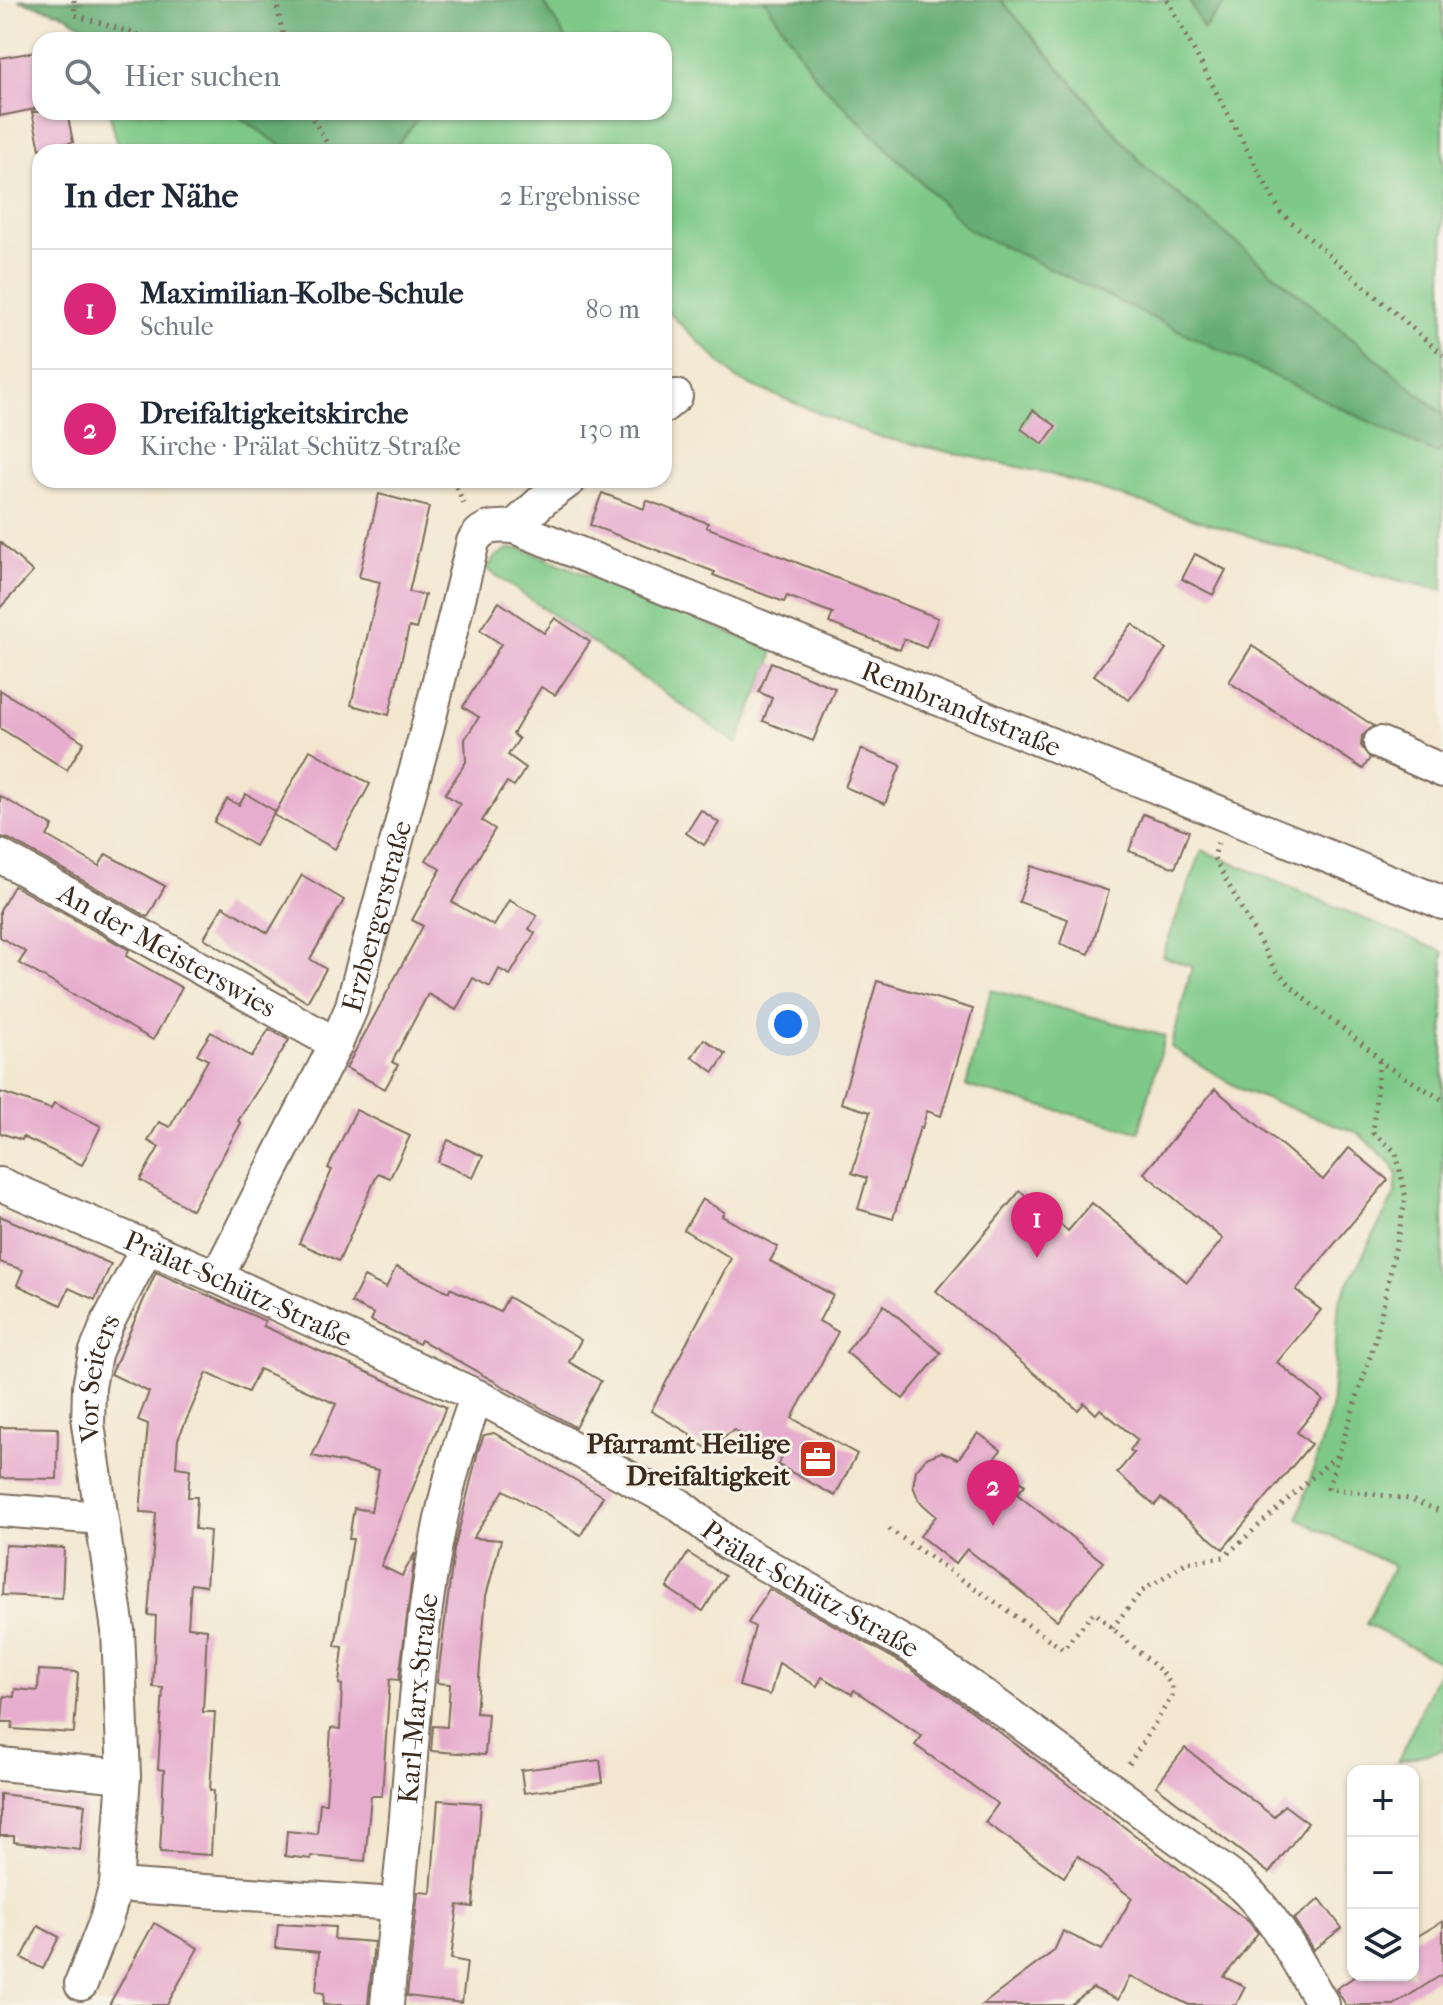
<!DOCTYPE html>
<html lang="de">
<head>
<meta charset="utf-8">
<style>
	body { margin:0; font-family:"IM FELL French Canon",serif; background:#f2f2f3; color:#1f2937 }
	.controls { position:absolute; right:24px; bottom:24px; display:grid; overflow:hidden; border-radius:16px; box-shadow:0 2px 6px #0004 }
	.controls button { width:72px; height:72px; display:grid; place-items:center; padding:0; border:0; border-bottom:2px solid #e0e1e3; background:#fff; color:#1f2937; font:40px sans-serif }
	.you { position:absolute; left:788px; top:1024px; width:28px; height:28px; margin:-20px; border:6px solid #fff; border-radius:50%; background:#1a73e8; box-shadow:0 0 0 12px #1a73e833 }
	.badge { display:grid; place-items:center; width:52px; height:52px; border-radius:50%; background:#db2777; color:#fff; font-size:26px; font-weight:700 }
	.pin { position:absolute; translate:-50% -66px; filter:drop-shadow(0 2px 4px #0008) }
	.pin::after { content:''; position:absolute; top:42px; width:28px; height:24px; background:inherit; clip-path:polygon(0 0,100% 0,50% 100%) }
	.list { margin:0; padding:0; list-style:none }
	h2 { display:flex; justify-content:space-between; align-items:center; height:104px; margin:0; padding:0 32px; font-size:34px }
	h2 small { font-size:26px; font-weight:400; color:#747a83 }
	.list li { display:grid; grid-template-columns:52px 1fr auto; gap:24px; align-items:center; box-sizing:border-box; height:120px; padding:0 32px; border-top:2px solid #e0e1e3 }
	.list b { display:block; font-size:30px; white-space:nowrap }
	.list p { margin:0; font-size:26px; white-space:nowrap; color:#747a83 }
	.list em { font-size:26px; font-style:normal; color:#747a83 }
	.icon { flex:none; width:44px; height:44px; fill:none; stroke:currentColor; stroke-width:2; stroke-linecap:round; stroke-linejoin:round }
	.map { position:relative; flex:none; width:1443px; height:2005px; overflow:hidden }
	.search { position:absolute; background:#fff; box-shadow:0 2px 6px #0004; left:32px; top:32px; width:640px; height:88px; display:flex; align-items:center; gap:20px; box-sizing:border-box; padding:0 28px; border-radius:24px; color:#747a83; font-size:30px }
	.panel { position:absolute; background:#fff; box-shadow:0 2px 6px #0004; left:32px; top:144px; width:640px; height:344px; border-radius:24px }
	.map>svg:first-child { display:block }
	.green { fill:#7ec987; stroke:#5c7a52; stroke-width:2 }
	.forest { fill:#66ad74; stroke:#506c49; stroke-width:2 }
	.building { fill:#e7adce }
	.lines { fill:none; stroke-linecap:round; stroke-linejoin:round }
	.minor-casing { stroke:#7b6c5c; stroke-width:36 }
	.path { stroke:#7b6c5c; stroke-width:5; stroke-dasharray:2 6; stroke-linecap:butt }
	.minor { stroke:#fff; stroke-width:32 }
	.labels { text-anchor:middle; stroke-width:6; stroke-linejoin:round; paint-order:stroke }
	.street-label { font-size:28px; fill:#3b2a1e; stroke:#f7f3e8 }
	.poi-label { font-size:28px; font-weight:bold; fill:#3b2a1e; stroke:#f7f3e8; text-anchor:end }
</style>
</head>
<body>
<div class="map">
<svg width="1443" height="2005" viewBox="0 0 1443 2005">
	<rect width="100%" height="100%" fill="#f7f3e8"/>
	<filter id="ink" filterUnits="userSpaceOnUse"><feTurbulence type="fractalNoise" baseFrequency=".0125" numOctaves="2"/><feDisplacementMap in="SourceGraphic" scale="16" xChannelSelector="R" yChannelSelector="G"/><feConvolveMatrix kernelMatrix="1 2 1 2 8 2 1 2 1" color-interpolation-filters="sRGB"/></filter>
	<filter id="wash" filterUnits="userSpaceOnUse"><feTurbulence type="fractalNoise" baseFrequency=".006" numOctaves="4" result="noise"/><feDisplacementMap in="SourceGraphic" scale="32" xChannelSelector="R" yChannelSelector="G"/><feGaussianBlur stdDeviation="1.8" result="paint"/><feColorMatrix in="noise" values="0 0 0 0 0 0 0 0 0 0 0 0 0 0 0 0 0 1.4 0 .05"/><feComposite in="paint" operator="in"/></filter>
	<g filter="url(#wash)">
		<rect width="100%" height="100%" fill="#f3e7d0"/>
		<g class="green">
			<polygon points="542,0 765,0 817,79 1266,370 1437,453 1443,447 1443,590 1375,575 1046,473 875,436 738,380 664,308 664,152 120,152 109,112 232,112 282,146 393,151 423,112 664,112 664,40 567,40"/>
			<polygon points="1001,0 1189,0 1204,29 1228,0 1443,0 1443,414 1145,167"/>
			<polygon points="508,549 523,549 772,650 771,662 737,744 487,569 495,557"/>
			<polygon points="1202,850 1443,952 1443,1750 1398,1761 1442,1663 1366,1624 1393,1566 1298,1519 1331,1411 1339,1301 1395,1194 1397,1175 1392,1164 1358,1133 1242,1090 1171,1047 1192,967 1162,956"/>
			<polygon points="991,990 1165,1036 1139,1132 966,1086"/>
		</g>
		<g class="forest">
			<polygon points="18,0 542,0 567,40 107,40 61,13"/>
			<polygon points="765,0 1001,0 1145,167 1443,414 1443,447 1437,454 969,230 817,79"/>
			<polygon points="1189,0 1228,0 1203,29"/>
			<polygon points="232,112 423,112 393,151 282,146"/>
		</g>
		<g id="blocks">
			<g class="building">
				<polygon points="40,51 40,108 0,116 0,58"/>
				<polygon points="32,112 67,112 73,142 40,149"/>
				<polygon points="1033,410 1056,426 1043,444 1021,429"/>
				<polygon points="602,493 644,509 646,500 708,523 706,527 938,618 926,648 904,639 900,650 829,623 833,613 787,596 784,602 713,575 715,572 590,525"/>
				<polygon points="379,494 429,507 409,592 425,595 416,629 409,627 389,715 351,705 380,582 359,577"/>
				<polygon points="0,542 33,572 0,608"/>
				<polygon points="1195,554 1226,570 1213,595 1182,579"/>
				<polygon points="499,602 544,633 555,618 590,642 555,695 541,687 513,734 519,739 508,755 526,768 514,786 507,782 482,821 495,829 452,902 494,926 509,900 537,916 529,929 535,933 510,975 499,969 490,987 473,978 456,1010 428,994 392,1062 398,1065 385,1089 346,1068 423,926 412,920 441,869 426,860 460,804 445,794 466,762 465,739 479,717 463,707 501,644 480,630"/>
				<polygon points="1132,624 1166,649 1129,700 1094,675"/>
				<polygon points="1252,646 1374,726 1362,736 1361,746 1370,758 1363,769 1229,682"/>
				<polygon points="771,662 835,688 813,741 763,721 772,698 759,692"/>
				<polygon points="0,690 84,742 67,770 0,728"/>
				<polygon points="861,749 901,765 885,804 845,787"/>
				<polygon points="310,750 370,784 335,849 274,815"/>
				<polygon points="246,794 275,811 255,846 214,822 227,799 239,805"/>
				<polygon points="0,796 53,826 47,836 99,866 106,854 165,886 148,917 9,839 0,837"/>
				<polygon points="701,810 719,823 704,845 686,833"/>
				<polygon points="1143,814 1189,831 1175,868 1129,851"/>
				<polygon points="1031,866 1109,891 1089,954 1060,944 1068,919 1019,902"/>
				<polygon points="302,875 344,900 310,959 326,969 307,1002 204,938 223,906 268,933"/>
				<polygon points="14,886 129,950 126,956 182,988 153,1040 19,963 26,952 0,937 0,910"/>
				<polygon points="877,981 973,1009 941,1116 927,1111 922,1128 920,1127 893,1219 858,1209 867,1178 852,1173 870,1112 841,1103"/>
				<polygon points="269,1029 289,1040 238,1121 241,1123 192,1210 140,1180 159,1147 148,1141 159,1122 170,1127 208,1060 197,1054 211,1032 252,1057"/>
				<polygon points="704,1039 726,1054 714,1072 692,1057"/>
				<polygon points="1215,1089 1323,1180 1349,1148 1388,1180 1296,1290 1321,1310 1277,1362 1323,1400 1297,1432 1311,1444 1223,1549 1161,1498 1155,1505 1117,1473 1134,1453 1130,1450 1138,1440 1100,1409 1096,1414 1084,1403 1078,1410 936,1291 1020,1191 1068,1231 1092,1203 1187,1282 1223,1239 1144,1173"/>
				<polygon points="0,1092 51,1109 54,1103 101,1126 82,1165 23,1137 22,1140 0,1133"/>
				<polygon points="356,1110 410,1136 390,1178 378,1173 339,1261 299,1243 332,1170 328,1168"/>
				<polygon points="448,1140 483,1156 473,1178 438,1162"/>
				<polygon points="702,1199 724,1212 722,1216 778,1247 770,1261 833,1295 819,1321 838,1332 792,1418 857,1454 835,1496 778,1465 782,1457 734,1430 707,1448 690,1438 690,1434 651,1411 731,1258 684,1230"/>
				<polygon points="0,1216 111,1264 95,1300 69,1288 61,1305 17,1285 23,1270 0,1262"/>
				<polygon points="396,1267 449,1292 450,1288 500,1312 508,1297 581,1340 569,1362 601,1381 575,1427 421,1340 419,1344 371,1321 374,1314 351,1303 364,1277 386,1288"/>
				<polygon points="156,1272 265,1321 263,1326 446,1407 381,1566 402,1576 415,1553 399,1680 390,1679 382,1796 371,1796 365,1861 311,1856 311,1859 285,1856 287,1831 317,1834 320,1803 326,1803 331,1728 340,1729 342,1685 339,1684 343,1647 335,1646 353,1539 349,1539 354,1508 371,1511 379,1470 312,1456 336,1404 259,1369 248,1392 207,1373 178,1439 176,1467 190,1469 188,1497 197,1497 195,1529 210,1531 206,1586 191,1584 188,1627 207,1629 203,1712 215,1712 210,1790 214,1790 211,1855 160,1852 164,1770 158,1769 163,1688 153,1687 156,1616 148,1615 156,1513 140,1512 148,1424 138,1420 149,1392 111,1374"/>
				<polygon points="884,1305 941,1353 903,1399 846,1352"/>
				<polygon points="0,1427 58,1428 57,1479 0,1478"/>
				<polygon points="494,1433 603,1496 581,1535 504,1490 473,1538 501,1540 486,1596 476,1713 488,1714 485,1755 431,1751 433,1726 447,1727 450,1684 437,1683 454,1550 478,1451 484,1435"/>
				<polygon points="978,1433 1001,1450 993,1460 1025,1485 1017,1494 1103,1562 1057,1620 967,1549 955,1564 920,1536 936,1516 919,1501 913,1486 916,1470 926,1458 941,1452 958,1459"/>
				<polygon points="5,1545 64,1548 62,1598 2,1595"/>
				<polygon points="688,1553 725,1576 703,1611 667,1588"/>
				<polygon points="769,1589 902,1663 973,1712 1249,1922 1258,1933 1224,1977 1245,1987 1236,2005 1189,2005 1130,1976 1118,2000 1093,1988 1070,2005 982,2005 1054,1951 1063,1931 1102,1950 1132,1898 1078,1856 1064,1877 985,1822 998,1804 915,1745 922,1736 854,1690 852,1694 822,1677 817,1686 779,1663 770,1695 739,1686 755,1627 748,1623"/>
				<polygon points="39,1670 78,1672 74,1733 12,1729 13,1722 2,1722 4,1696 14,1697 15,1689 38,1691"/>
				<polygon points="1185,1748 1274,1817 1284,1805 1308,1823 1269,1873 1156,1786"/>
				<polygon points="600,1760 603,1783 524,1793 521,1770"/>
				<polygon points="0,1794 85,1804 80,1850 14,1842 14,1836 0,1836"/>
				<polygon points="438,1800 481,1803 473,1907 458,1905 451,1959 467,1962 462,2003 407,1996 418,1892 431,1893"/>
				<polygon points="1320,1899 1342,1928 1313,1950 1294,1919"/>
				<polygon points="1443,1921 1443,1974 1394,2005 1346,2005 1336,1989 1357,1975 1413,1975 1413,1939"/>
				<polygon points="154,1923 198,1948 167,2005 109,2005"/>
				<polygon points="278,1924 335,1927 334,1939 374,1942 368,2005 323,2005 324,1993 316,1992 319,1952 276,1948"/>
				<polygon points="38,1926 59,1937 43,1969 22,1958"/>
			</g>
		</g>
	</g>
	<g filter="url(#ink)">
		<use href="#blocks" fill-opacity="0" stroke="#7b6c5c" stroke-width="2"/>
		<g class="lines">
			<g class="minor-casing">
				<g id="minor">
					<polyline points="664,406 676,396"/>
					<polyline points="514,527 543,500 570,480"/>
					<polyline points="1380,743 1443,771"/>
					<path id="s1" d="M 0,856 L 336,1044"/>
					<path id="s2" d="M 0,1184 L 217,1277 L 477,1396 L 678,1504 L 730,1545 L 912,1647 L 984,1696 L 1238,1882 C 1276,1917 1297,1961 1323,2005"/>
					<path id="s3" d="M 217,1277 L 336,1044 L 351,1009 L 428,725 L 473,542 C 482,525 496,526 514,527 L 1443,903"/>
					<polyline points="0,1510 101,1518"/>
					<polyline points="0,1764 124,1776"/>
					<polyline points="116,1885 396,1904"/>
					<path id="s4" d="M 81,1984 L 106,1920 L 116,1885 L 124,1776 L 118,1630 L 88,1424 L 89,1387 L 95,1354 L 108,1322 L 148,1246"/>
					<path id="s5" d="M 387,2005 C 393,1938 402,1871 407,1804 C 419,1666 426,1527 477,1396"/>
				</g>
			</g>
			<g class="path">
				<polyline points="74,0 75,15 155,40"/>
				<polyline points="276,0 284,40"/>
				<polyline points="1167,0 1281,213 1443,355"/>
				<polyline points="309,112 332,152"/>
				<polyline points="453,480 466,508"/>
				<polyline points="1218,843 1214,858 1274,968 1302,997 1370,1050 1385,1065 1443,1100"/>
				<polyline points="1379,1061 1373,1133 1396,1152 1406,1198 1376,1338 1328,1488 1409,1499 1443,1512"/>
				<polyline points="889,1529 1063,1649 1094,1612 1162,1672 1172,1686 1172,1696 1128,1766"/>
				<polyline points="1112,1628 1141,1592 1187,1562 1224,1557 1338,1454"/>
			</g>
			<use href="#minor" class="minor"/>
		</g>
	</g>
	<defs>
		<g id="office-square" transform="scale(2)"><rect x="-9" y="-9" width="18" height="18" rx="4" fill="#c8321e" stroke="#f7f3e8"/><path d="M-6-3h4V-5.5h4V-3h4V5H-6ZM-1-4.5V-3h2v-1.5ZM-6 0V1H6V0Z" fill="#fff"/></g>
	</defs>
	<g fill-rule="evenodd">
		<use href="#office-square" x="818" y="1459"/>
	</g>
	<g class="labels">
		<g class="street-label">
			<text dy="10" stroke="none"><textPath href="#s3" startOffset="1312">Rembrandtstraße</textPath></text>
			<text dy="10" stroke="none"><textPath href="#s3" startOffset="396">Erzbergerstraße</textPath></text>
			<text dy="10" stroke="none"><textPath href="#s1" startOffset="192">An der Meisterswies</textPath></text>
			<text dy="10" stroke="none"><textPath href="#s2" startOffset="260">Prälat-Schütz-Straße</textPath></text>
			<text dy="10" stroke="none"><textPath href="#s4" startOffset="616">Vor Seiters</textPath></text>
			<text dy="10" stroke="none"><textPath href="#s2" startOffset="908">Prälat-Schütz-Straße</textPath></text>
			<text dy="10" stroke="none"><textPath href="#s5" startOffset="308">Karl-Marx-Straße</textPath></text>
		</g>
		<g class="poi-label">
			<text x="790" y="1453">Pfarramt Heilige<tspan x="790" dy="32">Dreifaltigkeit</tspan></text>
		</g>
	</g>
</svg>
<div class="controls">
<button>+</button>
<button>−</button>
<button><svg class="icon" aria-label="layers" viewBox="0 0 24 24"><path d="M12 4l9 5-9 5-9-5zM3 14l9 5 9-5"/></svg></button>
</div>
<div class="you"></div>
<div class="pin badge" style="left:1037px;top:1258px">1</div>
<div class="pin badge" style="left:993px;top:1526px">2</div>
<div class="search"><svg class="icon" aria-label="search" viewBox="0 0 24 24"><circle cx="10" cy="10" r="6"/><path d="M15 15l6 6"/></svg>Hier suchen</div>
<section class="panel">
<h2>In der Nähe<small>2 Ergebnisse</small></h2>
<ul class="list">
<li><span class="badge">1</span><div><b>Maximilian-Kolbe-Schule</b><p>Schule</p></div><em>80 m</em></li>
<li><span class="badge">2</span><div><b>Dreifaltigkeitskirche</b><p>Kirche · Prälat-Schütz-Straße</p></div><em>130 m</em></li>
</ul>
</section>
</div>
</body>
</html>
